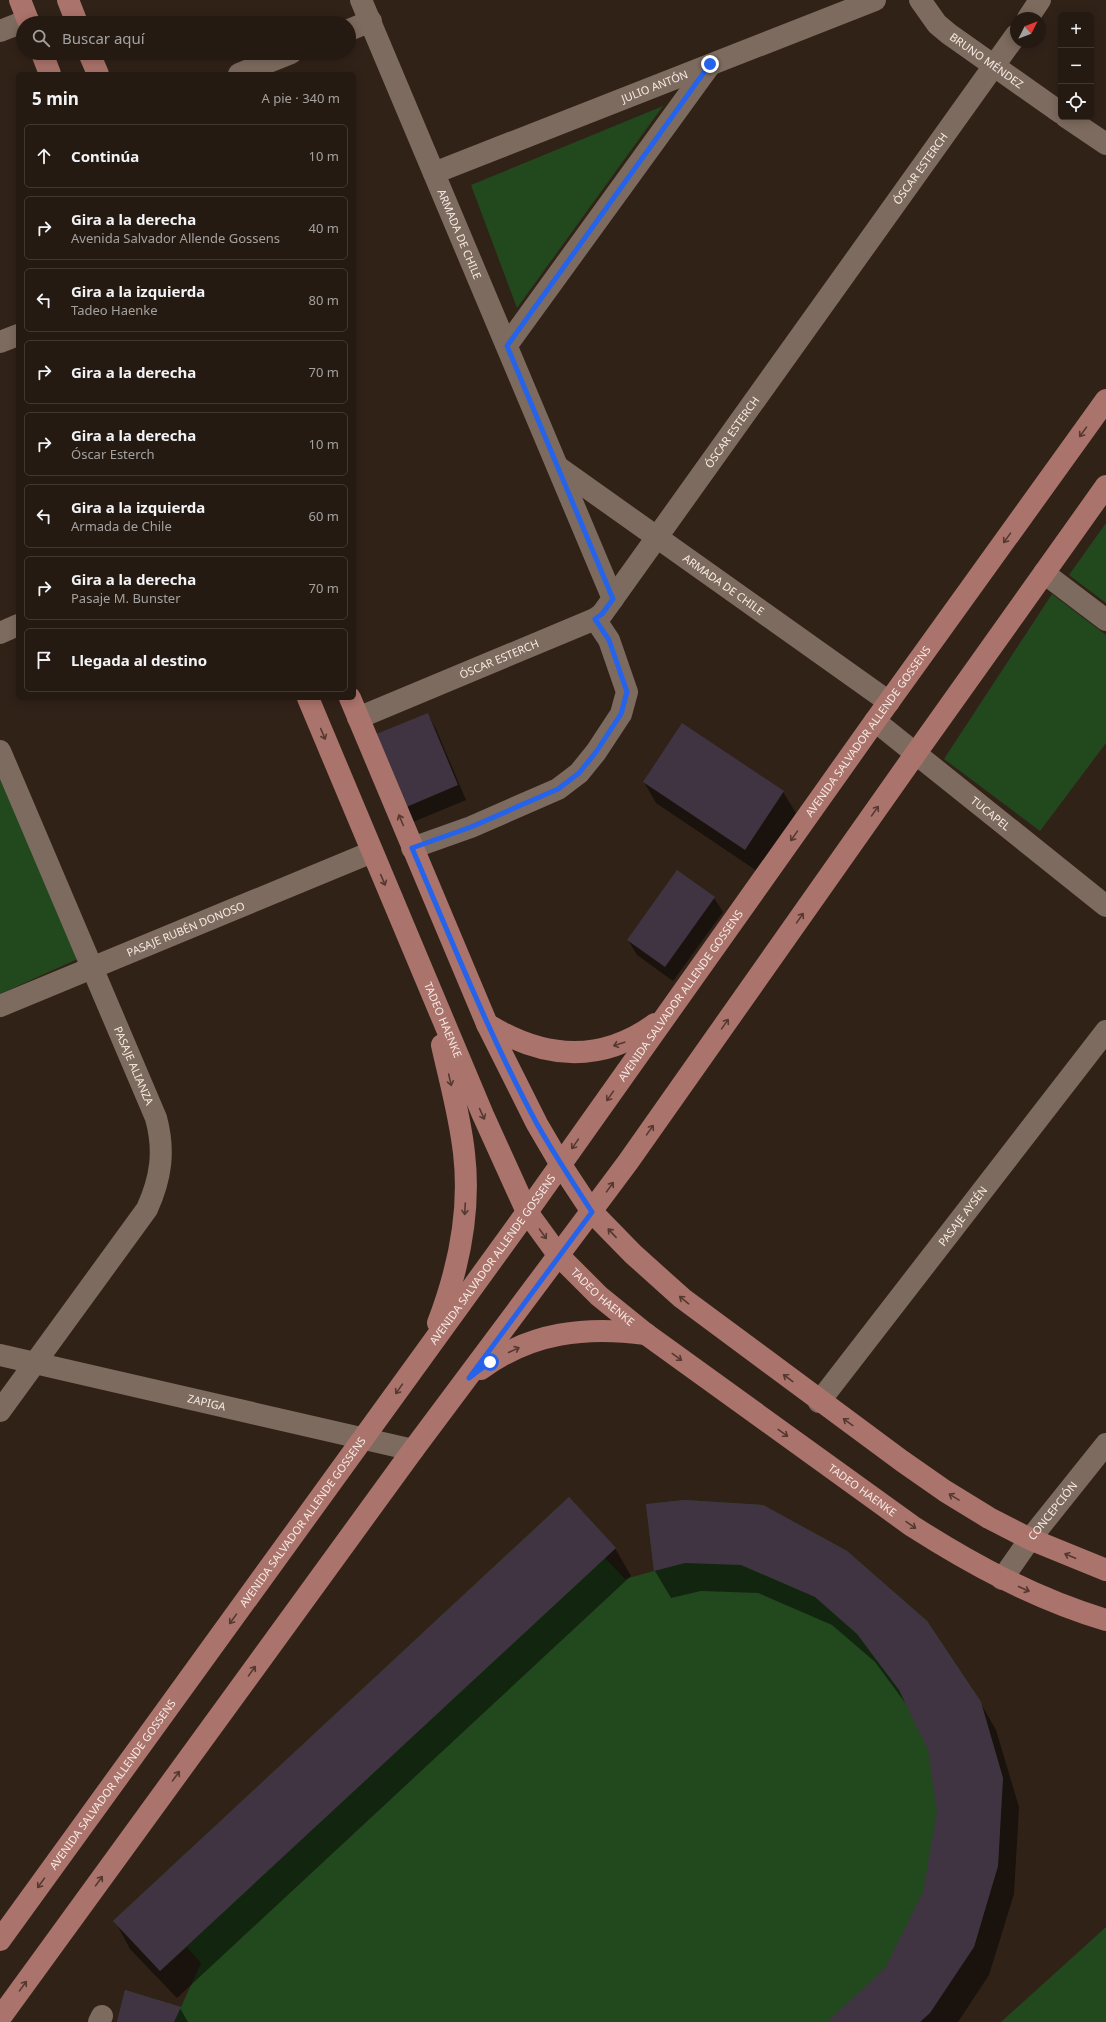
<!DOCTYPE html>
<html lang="es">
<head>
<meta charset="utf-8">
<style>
	body { margin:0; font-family:"Noto Sans",sans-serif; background:#2d231b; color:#f1f3f6 }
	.controls { position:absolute; right:12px; top:12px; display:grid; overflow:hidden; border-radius:6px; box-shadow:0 2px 10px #0003 }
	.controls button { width:36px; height:36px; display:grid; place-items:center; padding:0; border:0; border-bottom:1px solid #423832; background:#251a12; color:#f1f3f6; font:20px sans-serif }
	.compass { position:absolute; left:1010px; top:12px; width:36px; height:36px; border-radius:50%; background:#251a12; box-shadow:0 2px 10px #0003; rotate:48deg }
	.stop { position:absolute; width:12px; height:12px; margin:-9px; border:3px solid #2563eb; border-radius:50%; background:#fff }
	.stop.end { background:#2563eb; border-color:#fff; box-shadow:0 1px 4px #0008 }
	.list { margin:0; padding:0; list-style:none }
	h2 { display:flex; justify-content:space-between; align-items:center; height:52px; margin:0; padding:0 16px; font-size:17px }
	h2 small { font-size:13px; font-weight:400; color:#a3a19f }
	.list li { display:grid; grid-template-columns:26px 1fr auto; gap:12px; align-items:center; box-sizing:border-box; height:64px; margin:0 8px 8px; padding:0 8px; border:1px solid #423832; border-radius:6px }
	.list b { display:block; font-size:15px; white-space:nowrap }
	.list p { margin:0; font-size:13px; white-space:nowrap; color:#a3a19f }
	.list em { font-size:13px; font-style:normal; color:#a3a19f }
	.icon { flex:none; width:22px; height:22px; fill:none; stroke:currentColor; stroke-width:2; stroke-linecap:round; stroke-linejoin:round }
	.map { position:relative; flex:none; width:1106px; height:2022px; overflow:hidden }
	.search { position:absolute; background:#251a12; box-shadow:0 2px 10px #0003; left:16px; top:16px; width:340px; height:44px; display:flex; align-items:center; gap:10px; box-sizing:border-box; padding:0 14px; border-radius:22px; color:#a3a19f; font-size:15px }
	.panel { position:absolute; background:#251a12; box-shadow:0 2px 10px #0003; left:16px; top:72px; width:340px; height:628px; border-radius:6px }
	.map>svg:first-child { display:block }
	.green { fill:#22481d }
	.shadow { fill:#0007 }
	.building { fill:#413442 }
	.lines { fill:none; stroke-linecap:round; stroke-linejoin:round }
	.minor { stroke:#7e6b5f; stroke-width:22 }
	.major { stroke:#aa736b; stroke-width:22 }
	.oneway { stroke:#55382f }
	.route { stroke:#2563eb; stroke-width:5 }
	.labels { text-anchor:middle; stroke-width:3; stroke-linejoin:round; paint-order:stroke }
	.street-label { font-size:11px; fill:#f6ebe4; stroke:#27180f }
</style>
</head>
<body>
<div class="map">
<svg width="1106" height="2022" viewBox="0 0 1106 2022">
	<rect width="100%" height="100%" fill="#312218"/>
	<g class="green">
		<polygon points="663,106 517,308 471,185"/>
		<polygon points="1106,523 1106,603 1069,575"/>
		<polygon points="1052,594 1106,635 1106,743 1040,831 944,759"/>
		<polygon points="0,762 82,957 0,994"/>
		<polygon points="569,1497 616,1548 605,1558 625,1579 654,1571 646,1504 685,1500 763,1505 847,1551 927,1621 981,1702 1003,1778 998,1866 974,1947 920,2022 117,2022 125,1990 181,2007 201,1963 187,1947 160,1971 113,1921"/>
		<polygon points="1106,1927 1106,2022 1001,2022"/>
	</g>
	<g class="shadow">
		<polygon points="428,714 436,729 466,800 413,822 375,736"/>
		<polygon points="644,782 783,792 796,813 757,871 656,803"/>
		<polygon points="714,898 723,912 673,981 637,955 628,940"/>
		<polygon points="685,1501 980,1702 996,1730 1019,1807 1014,1894 989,1975 958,2022 829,2022 886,1968 924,1892 938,1812 929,1750 909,1708 875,1662 832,1625 758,1593 701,1591 671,1598 655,1571 647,1504"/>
		<polygon points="615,1548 631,1576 177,1998 130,1949 115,1921"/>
		<polygon points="180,2008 188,2022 118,2022"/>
	</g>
	<g class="building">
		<polygon points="428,713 458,785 404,808 374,735"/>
		<polygon points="682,723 784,791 745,850 643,782"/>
		<polygon points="677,870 715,897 665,967 627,940"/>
		<polygon points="569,1497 616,1548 160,1971 113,1921"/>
		<polygon points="685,1500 763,1505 847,1551 927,1621 981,1702 1003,1778 998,1866 974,1947 930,2013 920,2022 827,2022 885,1968 923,1892 937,1812 928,1750 899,1690 857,1634 815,1597 741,1565 685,1563 654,1571 646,1504"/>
		<polygon points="125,1990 181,2007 174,2022 117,2022"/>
	</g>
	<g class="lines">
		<g class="minor">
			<path id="s1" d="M 361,0 L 613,599"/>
			<path id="s2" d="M 920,0 L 937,24 L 949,34 L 1061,113"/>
			<polyline points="1028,18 1040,0"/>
			<polyline points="349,30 371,21"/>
			<polyline points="0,31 28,20"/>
			<polyline points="239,74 291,53"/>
			<polyline points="1066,117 1106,144"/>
			<path id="s3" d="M 434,173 L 875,0"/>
			<polyline points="0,342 18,335"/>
			<polyline points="507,345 710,65"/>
			<path id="s4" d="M 558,467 L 889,702"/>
			<polyline points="1044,573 1106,620"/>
			<polyline points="0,633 18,625"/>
			<path id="s5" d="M 358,718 L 595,619 L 602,614 L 1016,35"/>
			<path id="s6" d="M 875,721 L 1106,906"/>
			<path id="s7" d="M 0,751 L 156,1118 C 165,1151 161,1178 147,1209 L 0,1411"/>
			<polyline points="412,848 471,827 558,789 579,773 596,752 621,714 627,692 609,640 595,619"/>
			<path id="s8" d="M 0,1006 L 372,852"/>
			<path id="s9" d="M 0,1355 L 413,1450"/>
			<path id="s10" d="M 819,1402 L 1106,1031"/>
			<path id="s11" d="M 1002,1579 L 1030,1539 L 1106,1444"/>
			<polyline points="99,2022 102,2016"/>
		</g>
		<g class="major">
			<polyline points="20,0 29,23"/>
			<polyline points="68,0 77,23"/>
			<polyline points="42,53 50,74"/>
			<polyline points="89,53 98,74"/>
			<path id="s12" d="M 308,698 L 483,1115 L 527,1212 L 559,1256 L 599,1296 L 646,1334 L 912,1526 C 973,1565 1036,1599 1106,1620"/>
			<polyline points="350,698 487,1024 537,1124 561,1165 592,1212 633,1254 682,1298 902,1461 945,1491 989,1518 1030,1539 1106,1570"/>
			<path d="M 487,1024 C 543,1059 600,1064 655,1024"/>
			<path d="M 438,1323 C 459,1268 471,1212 464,1153 C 460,1116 450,1081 442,1045"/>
			<path d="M 481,1369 C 531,1332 586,1326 646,1334"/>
			<path id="s13" d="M 0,1940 L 527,1212 L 875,721 L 1106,400"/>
			<polyline points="0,2018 413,1450 628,1162 916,753 1106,486"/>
		</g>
	</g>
	<defs><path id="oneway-shaft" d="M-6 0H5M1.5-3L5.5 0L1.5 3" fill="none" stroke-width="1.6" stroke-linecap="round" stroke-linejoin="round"/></defs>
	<g class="oneway">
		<use href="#oneway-shaft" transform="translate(1083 432) rotate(126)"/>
		<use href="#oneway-shaft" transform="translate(1007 538) rotate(126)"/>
		<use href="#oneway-shaft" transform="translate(323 734) rotate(67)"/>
		<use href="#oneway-shaft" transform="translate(875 811) rotate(-55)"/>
		<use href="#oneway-shaft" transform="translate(401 820) rotate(-113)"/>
		<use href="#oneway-shaft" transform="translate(794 836) rotate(125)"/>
		<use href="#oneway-shaft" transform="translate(383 880) rotate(67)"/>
		<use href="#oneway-shaft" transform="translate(800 918) rotate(-55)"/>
		<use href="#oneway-shaft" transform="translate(725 1024) rotate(-55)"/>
		<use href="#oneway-shaft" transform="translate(619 1044) rotate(162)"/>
		<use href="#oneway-shaft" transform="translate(450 1080) rotate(77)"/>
		<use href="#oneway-shaft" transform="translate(610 1096) rotate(125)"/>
		<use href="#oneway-shaft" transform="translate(482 1114) rotate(66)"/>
		<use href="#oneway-shaft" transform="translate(650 1130) rotate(-55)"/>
		<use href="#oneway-shaft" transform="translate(575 1144) rotate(125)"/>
		<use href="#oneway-shaft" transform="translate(610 1187) rotate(-54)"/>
		<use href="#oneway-shaft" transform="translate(465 1209) rotate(93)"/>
		<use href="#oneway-shaft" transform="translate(612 1233) rotate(-133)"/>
		<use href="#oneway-shaft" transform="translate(543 1234) rotate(54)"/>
		<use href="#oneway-shaft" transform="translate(684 1300) rotate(-141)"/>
		<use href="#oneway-shaft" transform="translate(514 1350) rotate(-25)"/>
		<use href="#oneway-shaft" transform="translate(677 1357) rotate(36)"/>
		<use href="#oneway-shaft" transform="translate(788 1378) rotate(-143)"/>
		<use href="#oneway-shaft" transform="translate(399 1389) rotate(125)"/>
		<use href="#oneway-shaft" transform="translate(848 1422) rotate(-144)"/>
		<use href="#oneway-shaft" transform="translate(783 1433) rotate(36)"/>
		<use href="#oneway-shaft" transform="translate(954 1497) rotate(-149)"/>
		<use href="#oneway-shaft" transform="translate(911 1525) rotate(35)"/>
		<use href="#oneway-shaft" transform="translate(1070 1556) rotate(-157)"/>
		<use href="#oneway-shaft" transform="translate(1024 1589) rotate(24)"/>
		<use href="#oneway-shaft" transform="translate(233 1619) rotate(126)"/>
		<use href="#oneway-shaft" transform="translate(252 1671) rotate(-54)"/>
		<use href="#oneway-shaft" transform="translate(176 1776) rotate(-54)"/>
		<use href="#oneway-shaft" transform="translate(99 1881) rotate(-54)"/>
		<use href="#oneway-shaft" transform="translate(41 1883) rotate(126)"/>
		<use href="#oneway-shaft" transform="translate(23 1986) rotate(-54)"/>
	</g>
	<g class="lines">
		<path class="route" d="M 490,1362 L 469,1378 L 592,1212 C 573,1183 554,1154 537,1124 C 489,1035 452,941 412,848 L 471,827 L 558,789 L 579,773 L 596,752 L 621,714 L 627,692 L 609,640 L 595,619 L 602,614 L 613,599 L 507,346 L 710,64"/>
	</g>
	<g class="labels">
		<g class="street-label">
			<text dy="4" stroke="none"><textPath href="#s2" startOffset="91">BRUNO MÉNDEZ</textPath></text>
			<text dy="4" stroke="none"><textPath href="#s3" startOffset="237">JULIO ANTÓN</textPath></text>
			<text dy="4" stroke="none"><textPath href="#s5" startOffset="813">ÓSCAR ESTERCH</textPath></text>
			<text dy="4" stroke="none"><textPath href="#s1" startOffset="254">ARMADA DE CHILE</textPath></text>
			<text dy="4" stroke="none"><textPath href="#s5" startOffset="489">ÓSCAR ESTERCH</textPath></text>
			<text dy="4" stroke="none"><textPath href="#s4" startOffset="203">ARMADA DE CHILE</textPath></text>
			<text dy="4" stroke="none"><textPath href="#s5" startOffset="153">ÓSCAR ESTERCH</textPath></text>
			<text dy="4" stroke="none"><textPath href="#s13" startOffset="1488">AVENIDA SALVADOR ALLENDE GOSSENS</textPath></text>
			<text dy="4" stroke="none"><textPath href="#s6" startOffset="148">TUCAPEL</textPath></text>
			<text dy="4" stroke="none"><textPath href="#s8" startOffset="201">PASAJE RUBÉN DONOSO</textPath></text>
			<text dy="4" stroke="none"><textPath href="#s13" startOffset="1164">AVENIDA SALVADOR ALLENDE GOSSENS</textPath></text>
			<text dy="4" stroke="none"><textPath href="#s12" startOffset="349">TADEO HAENKE</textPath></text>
			<text dy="4" stroke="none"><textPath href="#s7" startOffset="342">PASAJE ALIANZA</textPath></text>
			<text dy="4" stroke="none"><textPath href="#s10" startOffset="235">PASAJE AYSÉN</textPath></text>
			<text dy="4" stroke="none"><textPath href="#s13" startOffset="840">AVENIDA SALVADOR ALLENDE GOSSENS</textPath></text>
			<text dy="4" stroke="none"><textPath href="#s12" startOffset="673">TADEO HAENKE</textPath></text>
			<text dy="4" stroke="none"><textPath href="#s9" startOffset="212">ZAPIGA</textPath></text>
			<text dy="4" stroke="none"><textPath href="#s12" startOffset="997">TADEO HAENKE</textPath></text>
			<text dy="4" stroke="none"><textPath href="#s11" startOffset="85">CONCEPCIÓN</textPath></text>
			<text dy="4" stroke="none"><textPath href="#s13" startOffset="516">AVENIDA SALVADOR ALLENDE GOSSENS</textPath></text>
			<text dy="4" stroke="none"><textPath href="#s13" startOffset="192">AVENIDA SALVADOR ALLENDE GOSSENS</textPath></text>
		</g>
	</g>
</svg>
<div class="controls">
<button>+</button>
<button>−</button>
<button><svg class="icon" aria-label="locate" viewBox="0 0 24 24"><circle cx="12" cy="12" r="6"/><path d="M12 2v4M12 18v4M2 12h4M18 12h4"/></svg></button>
</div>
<svg class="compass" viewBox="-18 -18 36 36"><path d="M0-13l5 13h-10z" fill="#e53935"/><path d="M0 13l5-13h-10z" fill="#a3a19f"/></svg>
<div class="stop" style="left:490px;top:1362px"></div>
<div class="stop end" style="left:710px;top:64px"></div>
<div class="search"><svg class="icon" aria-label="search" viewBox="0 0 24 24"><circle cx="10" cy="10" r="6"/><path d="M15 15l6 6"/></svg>Buscar aquí</div>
<section class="panel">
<h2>5 min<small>A pie · 340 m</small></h2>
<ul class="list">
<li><svg class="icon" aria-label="ahead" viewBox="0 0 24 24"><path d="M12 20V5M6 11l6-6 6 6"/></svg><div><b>Continúa</b></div><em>10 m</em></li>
<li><svg class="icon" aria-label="right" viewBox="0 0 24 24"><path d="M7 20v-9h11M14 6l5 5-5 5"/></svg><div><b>Gira a la derecha</b><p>Avenida Salvador Allende Gossens</p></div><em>40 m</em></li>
<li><svg class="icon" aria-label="left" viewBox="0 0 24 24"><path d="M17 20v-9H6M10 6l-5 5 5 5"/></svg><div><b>Gira a la izquierda</b><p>Tadeo Haenke</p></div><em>80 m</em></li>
<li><svg class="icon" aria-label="right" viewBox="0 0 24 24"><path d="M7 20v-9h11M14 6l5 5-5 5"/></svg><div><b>Gira a la derecha</b></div><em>70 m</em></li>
<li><svg class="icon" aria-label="right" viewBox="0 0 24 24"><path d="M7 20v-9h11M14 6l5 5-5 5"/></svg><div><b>Gira a la derecha</b><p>Óscar Esterch</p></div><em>10 m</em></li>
<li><svg class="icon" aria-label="left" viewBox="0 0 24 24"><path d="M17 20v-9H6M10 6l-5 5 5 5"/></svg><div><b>Gira a la izquierda</b><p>Armada de Chile</p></div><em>60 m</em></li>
<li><svg class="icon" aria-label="right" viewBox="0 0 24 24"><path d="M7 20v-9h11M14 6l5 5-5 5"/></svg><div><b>Gira a la derecha</b><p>Pasaje M. Bunster</p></div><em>70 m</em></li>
<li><svg class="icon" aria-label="arrive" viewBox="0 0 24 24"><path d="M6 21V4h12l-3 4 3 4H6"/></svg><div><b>Llegada al destino</b></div></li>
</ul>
</section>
</div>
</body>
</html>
